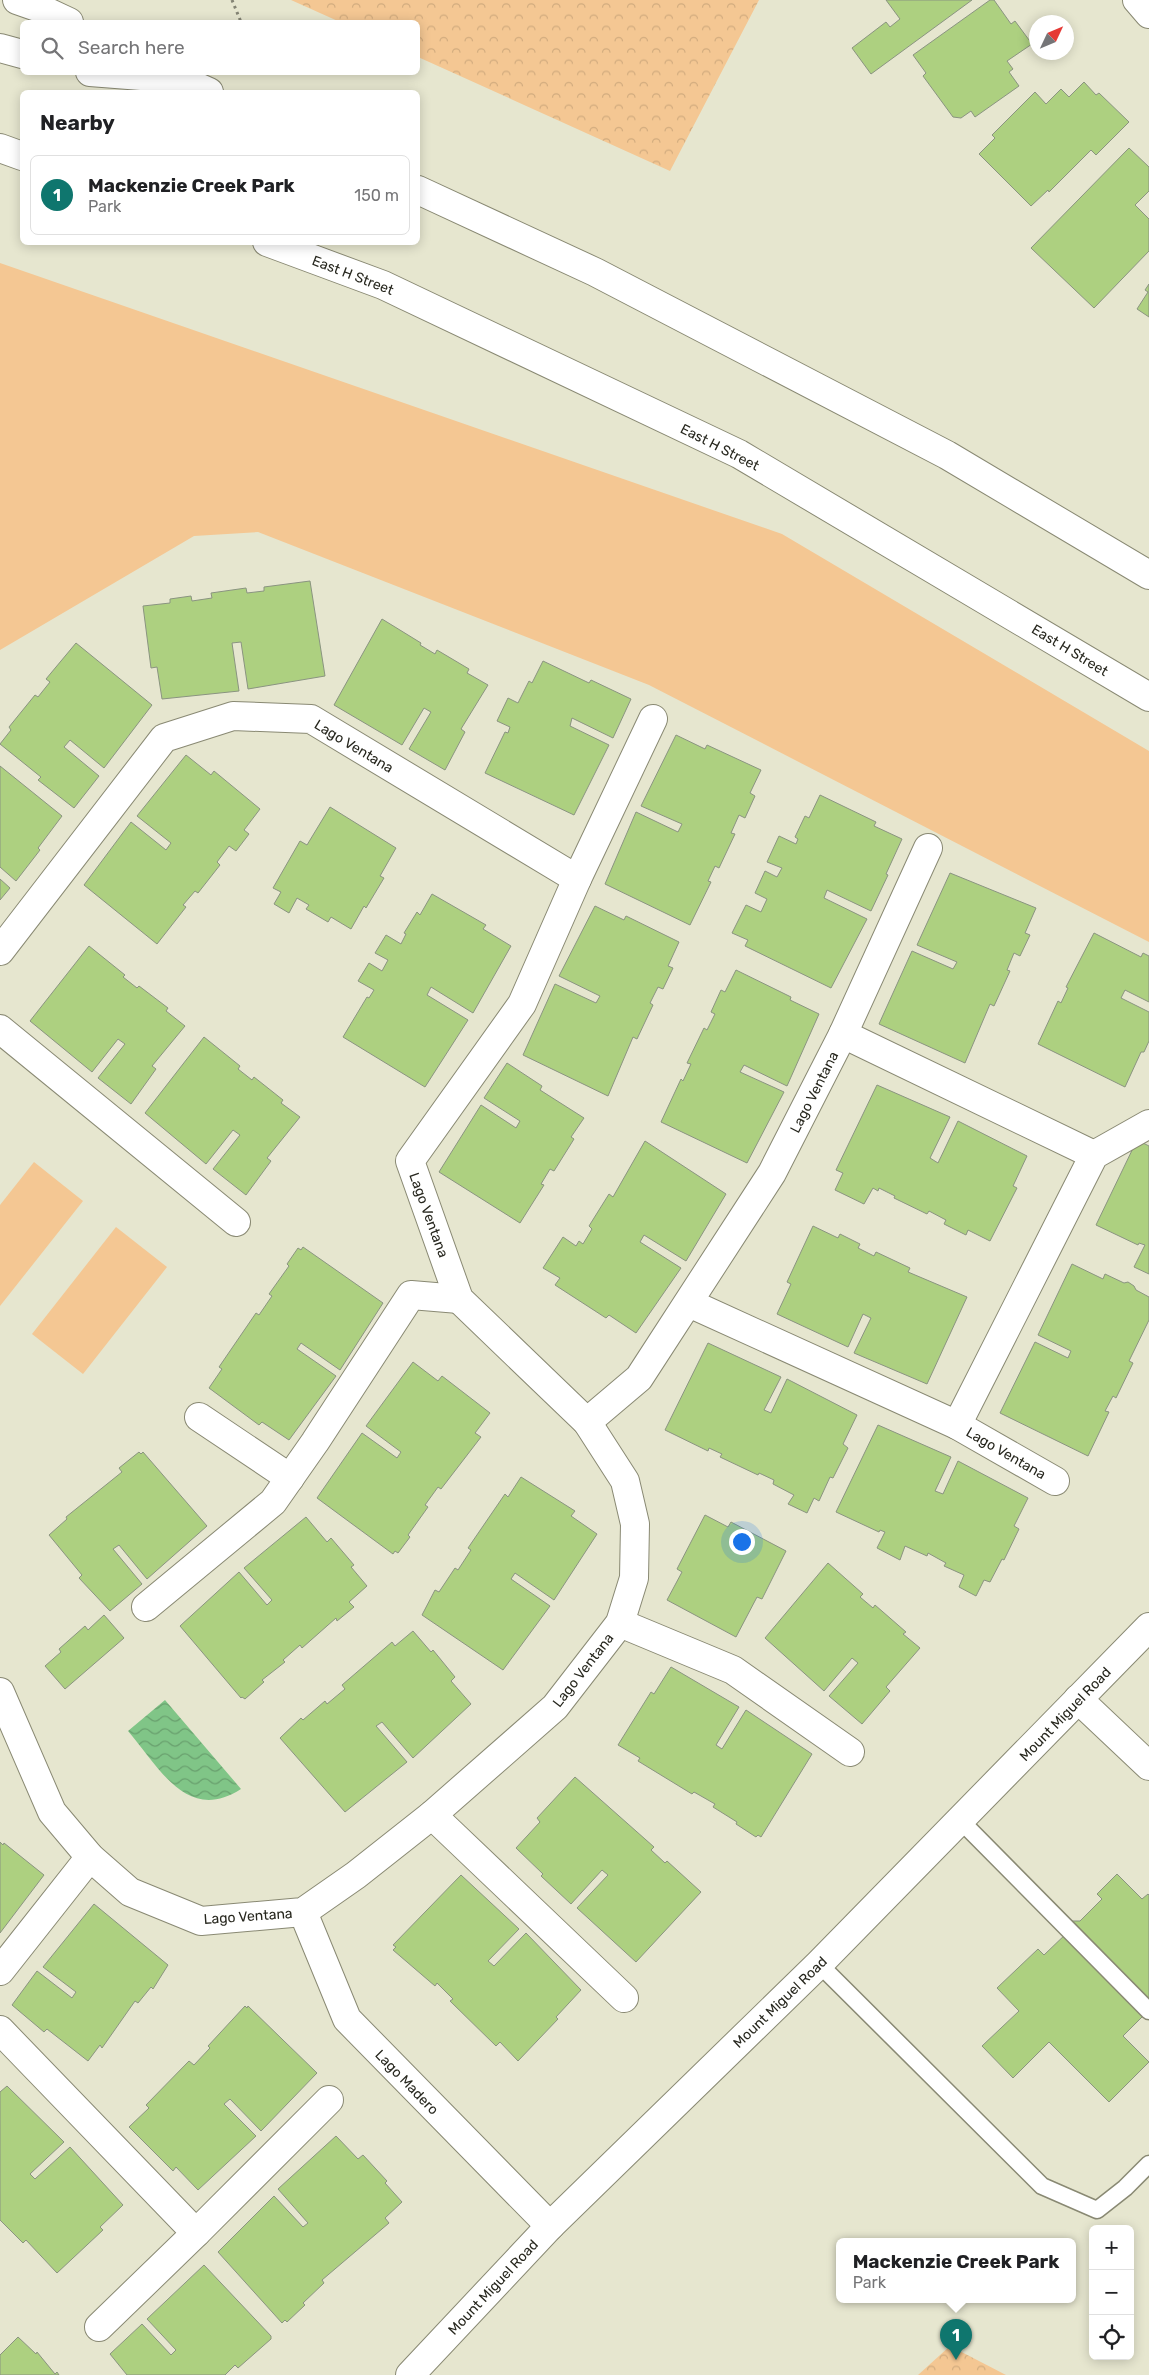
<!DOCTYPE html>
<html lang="en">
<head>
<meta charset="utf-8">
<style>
	body { margin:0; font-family:Rubik,sans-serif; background:#f6f6f6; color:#202124 }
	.controls { position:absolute; right:15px; bottom:15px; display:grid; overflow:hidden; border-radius:8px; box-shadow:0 2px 12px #0003 }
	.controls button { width:45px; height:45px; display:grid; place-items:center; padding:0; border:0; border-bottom:1px solid #e0e0e0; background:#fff; color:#202124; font:25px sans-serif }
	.compass { position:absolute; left:1029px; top:15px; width:45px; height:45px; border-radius:50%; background:#fff; box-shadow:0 2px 12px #0003; rotate:46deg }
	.you { position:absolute; left:741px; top:1541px; width:18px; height:18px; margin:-12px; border:4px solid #fff; border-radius:50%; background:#1a73e8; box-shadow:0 0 0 8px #1a73e833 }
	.badge { display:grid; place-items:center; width:32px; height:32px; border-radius:50%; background:#0f766e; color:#fff; font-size:16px; font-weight:700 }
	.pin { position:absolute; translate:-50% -41px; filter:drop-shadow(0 1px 2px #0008) }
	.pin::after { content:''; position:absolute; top:26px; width:18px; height:15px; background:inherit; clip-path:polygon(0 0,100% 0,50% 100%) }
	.popup { position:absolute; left:836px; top:2238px; width:240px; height:65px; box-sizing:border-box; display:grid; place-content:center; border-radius:8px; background:#fff; filter:drop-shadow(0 1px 4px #0005); font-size:16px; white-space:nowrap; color:#757577 }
	.popup b { font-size:19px; color:#202124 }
	.popup::after { content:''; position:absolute; left:50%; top:100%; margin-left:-10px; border:10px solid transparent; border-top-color:#fff }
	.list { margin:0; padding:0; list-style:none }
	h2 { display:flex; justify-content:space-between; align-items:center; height:65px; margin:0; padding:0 20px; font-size:21px }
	h2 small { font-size:16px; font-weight:400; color:#757577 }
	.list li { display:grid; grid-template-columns:32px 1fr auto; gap:15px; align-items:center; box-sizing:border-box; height:80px; margin:0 10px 10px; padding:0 10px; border:1px solid #e0e0e0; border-radius:8px }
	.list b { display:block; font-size:19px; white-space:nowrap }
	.list p { margin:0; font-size:16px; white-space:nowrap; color:#757577 }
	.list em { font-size:16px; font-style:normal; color:#757577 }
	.icon { flex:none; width:28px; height:28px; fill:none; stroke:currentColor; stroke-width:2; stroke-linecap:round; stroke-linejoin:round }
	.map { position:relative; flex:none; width:1149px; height:2375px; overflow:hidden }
	.search { position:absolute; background:#fff; box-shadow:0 2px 12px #0003; left:20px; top:20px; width:400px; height:55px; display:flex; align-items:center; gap:12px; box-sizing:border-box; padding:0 18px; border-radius:8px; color:#757577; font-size:19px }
	.panel { position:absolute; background:#fff; box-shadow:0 2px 12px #0003; left:20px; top:90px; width:400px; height:155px; border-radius:8px }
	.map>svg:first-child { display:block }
	.grass { fill:#f4c793 }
	.park { fill:url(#park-crowns) }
	.water { fill:url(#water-waves) }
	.building { fill:#add080; stroke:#8a9480 }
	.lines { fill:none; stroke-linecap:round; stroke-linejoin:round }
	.lane-casing { stroke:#898973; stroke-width:19 }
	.street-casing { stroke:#898973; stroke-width:30 }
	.secondary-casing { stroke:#898973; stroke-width:30 }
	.highway-casing { stroke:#898973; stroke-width:30 }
	.path { stroke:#848474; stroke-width:3; stroke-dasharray:2.5 4; stroke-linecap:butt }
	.lane { stroke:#fff; stroke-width:16 }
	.street { stroke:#fff; stroke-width:28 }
	.secondary { stroke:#fff; stroke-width:28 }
	.highway { stroke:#fff; stroke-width:28 }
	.labels { text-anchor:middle; stroke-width:4; stroke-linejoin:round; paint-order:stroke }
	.street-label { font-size:14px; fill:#27271e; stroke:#fff }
</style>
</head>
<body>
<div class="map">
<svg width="1149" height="2375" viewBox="0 0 1149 2375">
	<defs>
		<pattern id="park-crowns" width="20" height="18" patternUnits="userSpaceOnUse" patternTransform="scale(1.25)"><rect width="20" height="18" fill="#f4c793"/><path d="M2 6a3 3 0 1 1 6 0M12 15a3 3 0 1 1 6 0" fill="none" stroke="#d1ab7e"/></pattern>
		<pattern id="water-waves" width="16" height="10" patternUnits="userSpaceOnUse" patternTransform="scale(1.25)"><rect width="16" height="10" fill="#80c587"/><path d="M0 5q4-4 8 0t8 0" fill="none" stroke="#69a06e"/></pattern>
	</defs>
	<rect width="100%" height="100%" fill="#e6e6cf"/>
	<g class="grass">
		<polygon points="0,263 782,534 1149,751 1149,942 649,685 258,532 194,536 0,650"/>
		<polygon points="34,1162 83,1201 0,1306 0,1205"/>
		<polygon points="116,1227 167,1267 83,1374 32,1334"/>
	</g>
	<g class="park">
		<polygon points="291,0 759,0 670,171 418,57 418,22 340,22"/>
		<polygon points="950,2346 1006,2375 918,2375"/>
	</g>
	<path class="water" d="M 165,1700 L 241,1789 C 187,1824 159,1767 128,1731 Z"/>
	<g class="building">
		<polygon points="886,0 972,0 871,74 852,48 886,22 890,27 900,19"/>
		<polygon points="990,0 994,0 1011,24 1015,21 1032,44 1007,61 1013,69 1009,72 1019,86 975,117 971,111 961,118 953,117 923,76 926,73 913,55"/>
		<polygon points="1084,82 1096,95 1099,93 1129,122 1096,155 1091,150 1049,192 1048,190 1031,206 979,154 995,138 992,135 1035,92 1046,104 1061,89 1069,97"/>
		<polygon points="1129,148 1149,167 1149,191 1135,205 1149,219 1149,251 1094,308 1031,248"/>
		<polygon points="1149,284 1149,317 1137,309 1148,292 1145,290"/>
		<polygon points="310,581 325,676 248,689 241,642 232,643 239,691 162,699 157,667 151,668 143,606 170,603 170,599 191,596 192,601 212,598 211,593 246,588 247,593 264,591 264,587"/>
		<polygon points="382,619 421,643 420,645 435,654 437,650 469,669 467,673 488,685 461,729 465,732 445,770 409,749 431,712 424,708 402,745 334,705"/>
		<polygon points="76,643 152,705 104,768 70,740 64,747 99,776 74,808 38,780 41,777 0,744 11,730 9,727 35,695 38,697 50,682 46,679"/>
		<polygon points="543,661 589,683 591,680 631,699 613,738 572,718 570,726 609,745 574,815 485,773 505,732 508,733 510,727 497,721 508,698 518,703 529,681 532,683"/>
		<polygon points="676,735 705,749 707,745 761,770 750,793 755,796 745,818 739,815 731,833 735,834 719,868 715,866 708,881 711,882 690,925 605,884 636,812 678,832 682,824 641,806"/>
		<polygon points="186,755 211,775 214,771 260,809 244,830 249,834 236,851 229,846 217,862 220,865 198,893 195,891 183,905 186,907 157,944 84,885 131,822 166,850 171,843 137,816"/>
		<polygon points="0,766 62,816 38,848 40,850 16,881 0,867"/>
		<polygon points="820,795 876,822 874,826 902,839 886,874 888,875 871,911 827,890 824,898 867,919 831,988 745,946 748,940 732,933 746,905 761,912 767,899 755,893 765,871 777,877 782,868 767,862 779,836 796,844 798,839 795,837 805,816 809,818"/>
		<polygon points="330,807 396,848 380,876 384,878 366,908 364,906 351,929 331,917 328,922 306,909 309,905 297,898 289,913 274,904 281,892 273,888 300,841 307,845"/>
		<polygon points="950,873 1036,908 1025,933 1030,935 1020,956 1014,953 1007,970 1010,971 994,1006 990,1004 965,1063 879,1024 912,951 953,969 957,962 917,945"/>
		<polygon points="0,879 10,888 0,900"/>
		<polygon points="432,894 486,925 483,929 511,946 473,1013 431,987 427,995 468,1020 425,1087 343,1037 367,997 369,998 374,990 358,981 369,963 382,971 388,960 375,953 386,935 401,944 406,934 404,933 417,912 420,915"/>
		<polygon points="595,906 624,920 626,916 679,942 668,966 673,968 663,989 658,987 650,1003 653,1005 637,1039 633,1037 608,1096 523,1055 555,984 596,1003 600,996 559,976"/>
		<polygon points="1094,933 1141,957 1143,953 1149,956 1149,1002 1125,990 1121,998 1149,1012 1149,1041 1144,1052 1141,1052 1125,1087 1038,1044 1058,1001 1061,1003 1068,988 1066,987"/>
		<polygon points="89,946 125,975 123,977 137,988 139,986 168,1008 166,1011 185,1026 152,1066 156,1069 131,1104 98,1078 125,1044 118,1039 92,1072 30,1021"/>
		<polygon points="736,970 791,997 790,1000 819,1014 787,1086 744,1065 740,1072 784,1092 747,1163 661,1122 681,1079 683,1081 691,1064 687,1063 704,1028 707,1030 715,1014 711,1012 721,990 725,992"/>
		<polygon points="204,1037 240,1066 238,1069 252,1080 254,1077 283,1100 281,1103 300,1117 267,1158 271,1161 246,1195 213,1169 240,1135 233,1130 206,1164 145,1113"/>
		<polygon points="507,1063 542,1086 540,1090 584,1118 571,1137 574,1139 554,1171 550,1169 541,1184 544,1185 520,1223 439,1172 481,1105 516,1128 520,1121 484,1098"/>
		<polygon points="877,1085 950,1117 930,1158 938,1163 958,1121 1027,1156 1013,1186 1017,1188 990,1241 968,1230 966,1235 944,1224 946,1220 929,1211 927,1214 894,1198 895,1196 879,1188 878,1191 873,1188 864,1204 835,1190 843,1173 836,1170"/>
		<polygon points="1137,1140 1149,1146 1149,1274 1134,1267 1145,1245 1139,1243 1138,1245 1096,1225"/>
		<polygon points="645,1141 726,1194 686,1261 644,1235 640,1242 681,1268 636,1333 609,1315 606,1318 555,1285 560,1278 543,1268 563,1237 576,1246 579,1241 583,1244 592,1229 589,1226 609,1194 613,1197"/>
		<polygon points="813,1226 838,1238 840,1234 860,1244 858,1248 874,1256 876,1252 910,1268 908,1272 967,1297 927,1384 854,1353 871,1318 863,1314 848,1347 777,1314 791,1284 787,1282"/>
		<polygon points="303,1247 383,1303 340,1370 301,1343 297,1349 336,1376 289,1440 262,1422 259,1425 209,1388 222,1369 219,1367 256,1313 259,1315 272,1296 269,1294 289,1266 287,1264 298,1248 301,1250"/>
		<polygon points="1072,1264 1103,1279 1105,1274 1124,1283 1128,1282 1134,1286 1136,1290 1149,1297 1149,1320 1129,1361 1133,1363 1116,1398 1113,1396 1105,1411 1109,1412 1088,1456 1000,1413 1035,1342 1068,1358 1071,1351 1038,1335"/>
		<polygon points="708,1343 781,1377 764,1410 771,1413 787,1379 857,1415 843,1444 848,1448 833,1478 830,1477 819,1501 814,1498 807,1513 788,1504 794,1495 773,1484 774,1480 759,1473 758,1475 720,1457 722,1454 709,1448 708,1451 665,1430"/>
		<polygon points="413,1362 438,1381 442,1376 490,1413 475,1433 481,1437 441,1489 438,1487 425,1505 428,1507 408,1535 410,1537 398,1553 395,1551 393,1554 317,1498 362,1433 397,1458 401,1452 366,1426"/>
		<polygon points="878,1425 951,1457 935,1491 943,1494 958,1461 1028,1498 1014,1526 1019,1529 1004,1560 1002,1559 990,1582 984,1580 976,1596 959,1587 964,1575 944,1566 946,1563 928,1553 927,1556 905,1546 900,1560 877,1548 885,1532 880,1530 879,1532 836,1512"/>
		<polygon points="139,1452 141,1454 143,1452 207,1526 147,1579 119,1545 113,1549 142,1584 110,1611 79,1578 82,1575 49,1535 67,1519 66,1517 122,1472 119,1468"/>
		<polygon points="521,1477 575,1511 571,1516 597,1534 554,1600 515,1573 511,1579 550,1606 503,1670 422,1615 435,1590 439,1592 455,1568 458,1570 471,1550 468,1548 505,1494 508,1497"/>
		<polygon points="705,1515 728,1527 731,1522 786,1551 762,1599 757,1597 736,1637 667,1600 682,1572 677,1569"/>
		<polygon points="306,1517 327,1542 331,1538 354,1565 351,1567 367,1586 349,1602 354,1607 337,1621 336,1618 302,1648 300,1645 283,1660 285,1662 262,1680 264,1682 245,1699 242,1697 241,1698 180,1626 239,1572 267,1605 272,1600 244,1568"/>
		<polygon points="828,1563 863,1594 860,1597 873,1608 875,1605 906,1632 903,1634 920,1648 886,1687 890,1691 862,1724 829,1696 858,1663 852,1658 824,1691 765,1638"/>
		<polygon points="104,1615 124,1638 65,1689 45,1666 61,1652 59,1649 85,1626 88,1630"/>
		<polygon points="413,1631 431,1652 433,1650 455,1677 451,1681 471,1704 413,1758 382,1722 376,1726 407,1762 345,1812 280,1738 301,1718 303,1720 325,1701 327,1704 345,1689 342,1685 392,1642 395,1646"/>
		<polygon points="671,1667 739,1707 716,1745 722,1749 746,1710 812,1754 761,1837 758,1835 756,1837 736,1824 737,1822 713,1807 715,1804 694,1792 692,1794 638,1761 640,1758 618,1745 651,1692 654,1694"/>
		<polygon points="575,1777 654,1847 651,1850 665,1863 667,1861 701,1892 636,1962 577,1908 608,1875 602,1870 571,1904 541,1876 543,1874 516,1848 540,1822 537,1818"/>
		<polygon points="0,1842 3,1845 4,1843 44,1875 0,1933"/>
		<polygon points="1117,1874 1142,1899 1148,1894 1149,1895 1149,2010 1123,2036 1149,2062 1109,2102 1049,2042 1013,2078 982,2046 1019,2011 997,1988 1038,1949 1044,1955 1070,1930 1070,1921 1080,1921 1102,1899 1097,1894"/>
		<polygon points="461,1875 519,1929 488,1961 494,1966 526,1933 581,1990 556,2017 558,2019 518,2061 500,2042 496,2046 450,2001 453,1999 437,1983 435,1986 393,1950 396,1947 393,1945"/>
		<polygon points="94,1904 168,1965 153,1989 151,1987 138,2003 135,2001 102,2048 100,2045 88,2061 47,2029 44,2032 12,2005 37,1971 72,1998 76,1992 43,1967"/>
		<polygon points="245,2006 247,2008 248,2006 317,2073 261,2131 230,2099 224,2104 256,2136 198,2190 176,2167 173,2171 129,2127 149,2108 146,2105 189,2061 194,2065 210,2048 208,2046"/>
		<polygon points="7,2086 64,2142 30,2174 35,2179 70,2147 123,2205 100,2227 103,2230 57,2273 26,2240 23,2243 0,2220 0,2092"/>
		<polygon points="336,2136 358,2159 363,2155 387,2181 385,2183 402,2202 385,2218 389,2223 322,2280 324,2283 303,2303 305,2305 287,2322 285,2320 282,2323 218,2252 274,2196 303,2227 308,2223 278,2189"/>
		<polygon points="204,2265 271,2336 271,2339 238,2368 235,2365 225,2375 127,2375 110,2354 142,2324 171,2355 176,2350 147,2319"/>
		<polygon points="18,2337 36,2354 37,2352 55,2374 57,2372 59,2375 0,2375 0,2355"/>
	</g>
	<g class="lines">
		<g class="lane-casing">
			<g id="lane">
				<polyline points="961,1821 1149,2011"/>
				<polyline points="819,1964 1042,2186 1097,2210 1125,2188 1149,2164"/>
			</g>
		</g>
		<g class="street-casing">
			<g id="street">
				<polyline points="1137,0 1149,14"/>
				<polyline points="0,951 164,738 233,716 311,719 577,879"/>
				<polyline points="0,1029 236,1222"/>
				<polyline points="843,1034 1094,1155"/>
				<polyline points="689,1303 957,1425 1055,1481"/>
				<polyline points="199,1417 290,1478"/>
				<polyline points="587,1422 639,1378 772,1173 843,1034 928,848"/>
				<polyline points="957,1425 1094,1155 1149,1124"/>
				<polyline points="146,1607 273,1502 315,1442 411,1295 459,1299"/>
				<polyline points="620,1623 733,1670 850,1752"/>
				<polyline points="0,1692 52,1812 90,1857 130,1892 201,1921 303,1912 356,1875 432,1815 555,1707 620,1623 634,1578 635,1524 625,1481 587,1422 459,1299 410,1161 522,1004 577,879 653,719"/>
				<polyline points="1078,1699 1149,1766"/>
				<polyline points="432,1815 624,1998"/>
				<polyline points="303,1912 347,2019 550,2226"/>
				<polyline points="0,1971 90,1857"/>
				<polyline points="0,2030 196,2233 329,2100"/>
				<polyline points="99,2327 196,2233"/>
			</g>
		</g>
		<g class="secondary-casing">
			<g id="secondary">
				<polyline points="0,48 22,54"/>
				<polyline points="90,72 180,79 209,92"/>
				<polyline points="0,148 22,156"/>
				<polyline points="418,190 595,272 947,455 1149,575"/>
				<polyline points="267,242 383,285 739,454 1149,697"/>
				<polyline points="410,2375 550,2226 819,1964 1149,1627"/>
			</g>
		</g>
		<g class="highway-casing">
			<g id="highway">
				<polyline points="17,0 37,7 69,22"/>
				<polyline points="167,72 180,79"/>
			</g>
		</g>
		<polyline class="path" points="232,0 241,22"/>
		<use href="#lane" class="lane"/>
		<use href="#street" class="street"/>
		<use href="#secondary" class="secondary"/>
		<use href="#highway" class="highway"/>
	</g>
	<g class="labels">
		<g class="street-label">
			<text transform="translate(353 275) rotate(21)" y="5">East H Street</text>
			<text transform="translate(720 447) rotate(27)" y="5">East H Street</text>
			<text transform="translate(1070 650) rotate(31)" y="5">East H Street</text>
			<text transform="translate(354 746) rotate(31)" y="5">Lago Ventana</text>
			<text transform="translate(814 1092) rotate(-63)" y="5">Lago Ventana</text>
			<text transform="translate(429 1215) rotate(70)" y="5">Lago Ventana</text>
			<text transform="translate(1006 1453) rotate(30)" y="5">Lago Ventana</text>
			<text transform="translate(583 1670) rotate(-52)" y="5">Lago Ventana</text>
			<text transform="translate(1065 1714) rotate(-46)" y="5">Mount Miguel Road</text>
			<text transform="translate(248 1916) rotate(-4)" y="5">Lago Ventana</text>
			<text transform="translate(780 2002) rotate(-44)" y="5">Mount Miguel Road</text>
			<text transform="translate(407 2082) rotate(46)" y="5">Lago Madero</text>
			<text transform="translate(493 2287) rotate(-47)" y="5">Mount Miguel Road</text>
		</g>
	</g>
</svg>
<div class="controls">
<button>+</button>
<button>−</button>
<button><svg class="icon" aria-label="locate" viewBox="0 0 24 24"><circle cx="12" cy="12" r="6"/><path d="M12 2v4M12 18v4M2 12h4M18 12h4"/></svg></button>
</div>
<svg class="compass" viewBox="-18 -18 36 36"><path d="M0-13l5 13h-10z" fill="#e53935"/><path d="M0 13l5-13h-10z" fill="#757577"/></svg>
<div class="you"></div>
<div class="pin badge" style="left:956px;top:2360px">1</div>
<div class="popup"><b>Mackenzie Creek Park</b>Park</div>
<div class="search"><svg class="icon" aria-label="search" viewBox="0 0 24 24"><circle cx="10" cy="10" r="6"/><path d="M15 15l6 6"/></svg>Search here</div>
<section class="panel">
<h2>Nearby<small></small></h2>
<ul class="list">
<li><span class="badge">1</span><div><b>Mackenzie Creek Park</b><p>Park</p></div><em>150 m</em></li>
</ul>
</section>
</div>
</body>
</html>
